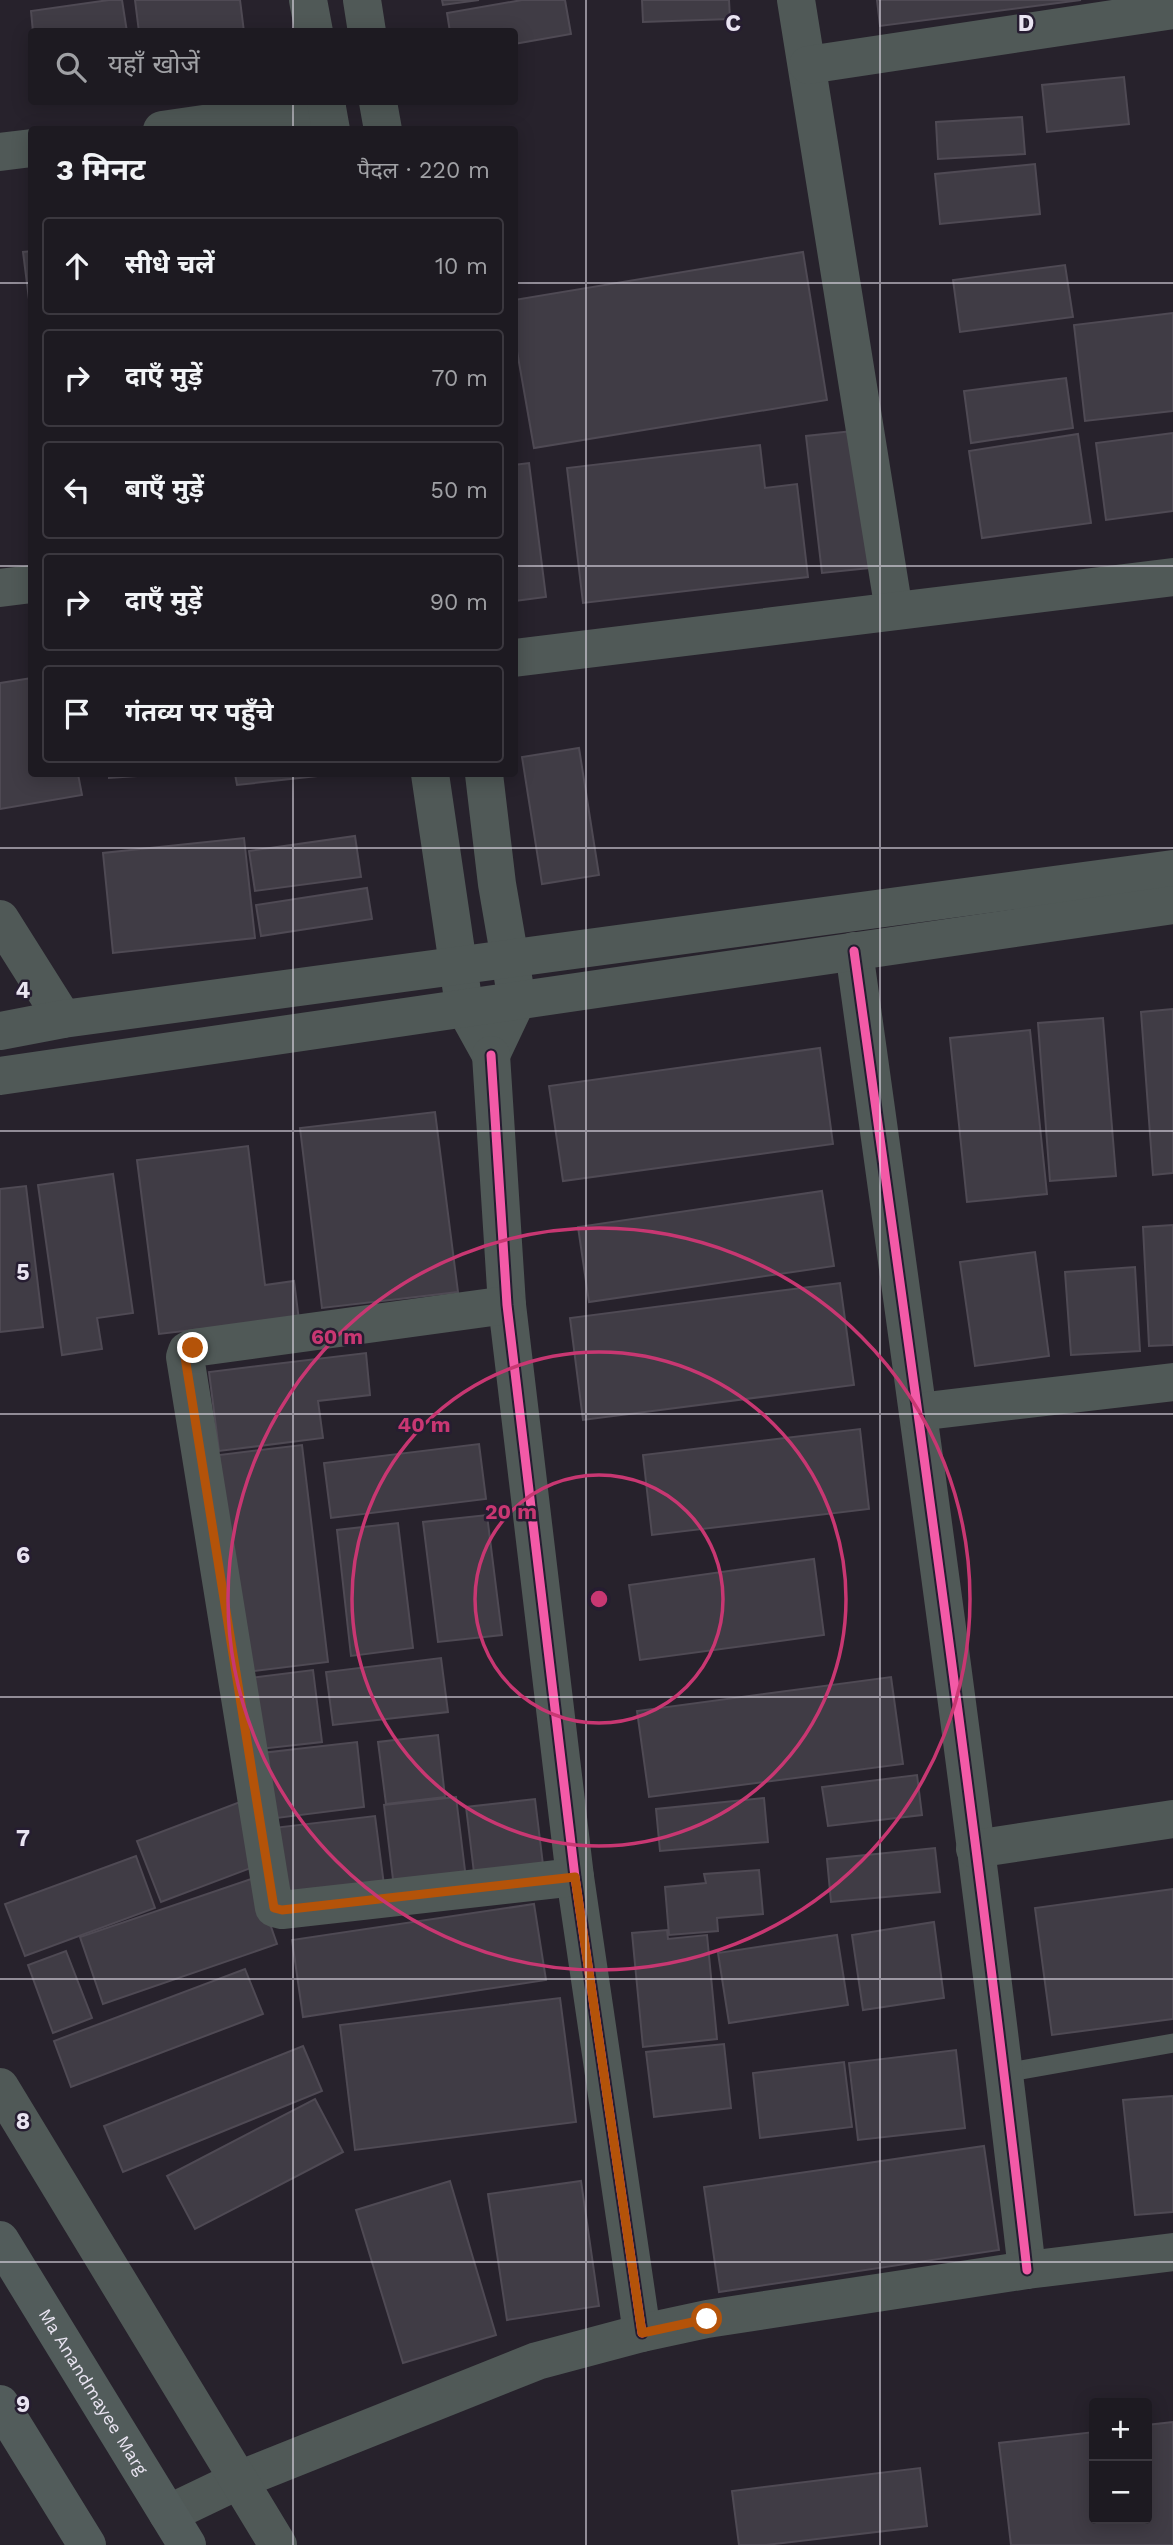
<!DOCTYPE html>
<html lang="hi">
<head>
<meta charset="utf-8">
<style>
	body { margin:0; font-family:"Work Sans","Noto Sans Devanagari",sans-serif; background:#2a272e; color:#f1f3f6 }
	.controls { position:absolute; right:21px; bottom:21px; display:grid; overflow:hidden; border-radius:7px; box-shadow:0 4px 18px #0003 }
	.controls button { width:63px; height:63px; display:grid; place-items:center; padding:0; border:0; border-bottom:2px solid #3b383f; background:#1d1a21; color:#f1f3f6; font:35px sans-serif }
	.stop { position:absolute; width:21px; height:21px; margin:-16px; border:5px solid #b45309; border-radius:50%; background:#fff }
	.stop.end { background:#b45309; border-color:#fff; box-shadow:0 2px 7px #0008 }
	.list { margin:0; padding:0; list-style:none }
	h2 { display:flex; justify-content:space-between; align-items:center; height:91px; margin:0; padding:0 28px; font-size:30px }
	h2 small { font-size:23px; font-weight:400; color:#a0a1a5 }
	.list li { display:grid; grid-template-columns:46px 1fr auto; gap:21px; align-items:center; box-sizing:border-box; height:98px; margin:0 14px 14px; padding:0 14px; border:2px solid #3b383f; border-radius:7px }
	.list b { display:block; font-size:26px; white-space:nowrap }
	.list em { font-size:23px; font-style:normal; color:#a0a1a5 }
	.icon { flex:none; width:38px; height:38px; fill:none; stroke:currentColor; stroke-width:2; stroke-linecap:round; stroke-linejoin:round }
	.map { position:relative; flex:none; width:1173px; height:2545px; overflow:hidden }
	.search { position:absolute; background:#1d1a21; box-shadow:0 4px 18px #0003; left:28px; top:28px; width:490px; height:77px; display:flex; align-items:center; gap:18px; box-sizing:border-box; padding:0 24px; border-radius:7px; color:#a0a1a5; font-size:26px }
	.panel { position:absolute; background:#1d1a21; box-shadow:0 4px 18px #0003; left:28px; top:126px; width:490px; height:651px; border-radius:7px }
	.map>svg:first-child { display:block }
	.building { fill:#403c45; stroke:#4f4a54; stroke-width:2 }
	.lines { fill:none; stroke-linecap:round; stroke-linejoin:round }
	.service { stroke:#505957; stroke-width:19 }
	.minor { stroke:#505957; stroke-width:38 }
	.tertiary { stroke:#505957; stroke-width:38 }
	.secondary { stroke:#525c5b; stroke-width:38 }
	.cycleway-casing { stroke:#261d31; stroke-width:13 }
	.cycleway { stroke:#f35aa7; stroke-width:9 }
	.route { stroke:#b45309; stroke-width:9 }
	.grid { fill:none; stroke:#e9e4f1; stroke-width:2; stroke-opacity:0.55 }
	.ring { fill:none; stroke:#c83772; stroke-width:3.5 }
	.labels { text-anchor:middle; stroke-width:5; stroke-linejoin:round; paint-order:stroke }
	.street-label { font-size:18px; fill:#e9e4f1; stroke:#261d31 }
	.grid-label { font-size:23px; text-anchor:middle; font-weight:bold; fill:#e9e4f1; stroke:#261d31; stroke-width:5; stroke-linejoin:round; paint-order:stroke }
	.centre { fill:#c83772; stroke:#261d31; stroke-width:3.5 }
	.ring-label { font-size:21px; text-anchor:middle; font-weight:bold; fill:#c83772; stroke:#261d31; stroke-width:5; stroke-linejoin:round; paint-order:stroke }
</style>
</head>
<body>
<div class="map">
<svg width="1173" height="2545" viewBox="0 0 1173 2545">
	<rect width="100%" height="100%" fill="#27222c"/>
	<g class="building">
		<polygon points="109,0 122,0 127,32 33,32 31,11"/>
		<polygon points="135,0 240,0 244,32 139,32"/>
		<polygon points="442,0 479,0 443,5"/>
		<polygon points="522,0 565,0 571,34 514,44 514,32 450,32 447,13"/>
		<polygon points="642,0 729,0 730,19 643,22"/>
		<polygon points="877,0 1081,0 880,26"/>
		<polygon points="1124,77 1129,124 1047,132 1042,85"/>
		<polygon points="1022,117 1025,154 938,159 936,122"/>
		<polygon points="1035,164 1040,214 940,224 935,174"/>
		<polygon points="32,251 32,323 23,252"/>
		<polygon points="803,252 827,400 534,448 514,334 514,300"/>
		<polygon points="1065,265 1073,317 960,332 953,280"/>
		<polygon points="1173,313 1173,411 1085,421 1074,325"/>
		<polygon points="1066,378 1073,428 971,443 964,391"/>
		<polygon points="862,430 879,567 822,573 806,436"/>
		<polygon points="1173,433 1173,511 1106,520 1096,443"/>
		<polygon points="1078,434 1091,523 982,538 969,451"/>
		<polygon points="760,445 765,488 797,484 808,577 583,603 567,468"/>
		<polygon points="529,463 546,597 514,601 514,465"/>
		<polygon points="32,678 32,774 78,774 82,795 0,809 0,683"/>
		<polygon points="579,748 599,875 542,884 522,757"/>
		<polygon points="109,774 167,774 109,778"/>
		<polygon points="235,774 336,774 237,785"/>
		<polygon points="355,836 361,877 255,891 249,851"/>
		<polygon points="244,838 255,938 113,953 103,853"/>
		<polygon points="367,888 372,919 261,936 256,905"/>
		<polygon points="1173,1009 1173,1173 1153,1175 1141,1012"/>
		<polygon points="1103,1018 1116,1176 1050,1181 1038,1023"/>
		<polygon points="1030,1030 1047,1194 967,1202 950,1038"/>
		<polygon points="820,1048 833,1144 563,1181 549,1086"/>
		<polygon points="435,1112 458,1292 322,1308 300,1128"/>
		<polygon points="248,1146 265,1285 294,1281 300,1328 201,1329 159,1334 137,1160"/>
		<polygon points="113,1174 133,1313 97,1318 102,1349 62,1355 38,1185"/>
		<polygon points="26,1186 43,1327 0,1332 0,1189"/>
		<polygon points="822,1191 834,1266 589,1302 578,1227"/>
		<polygon points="1173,1225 1173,1345 1149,1346 1143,1227"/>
		<polygon points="1035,1252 1049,1356 975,1366 960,1262"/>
		<polygon points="1135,1267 1140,1351 1071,1355 1065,1272"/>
		<polygon points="840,1283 854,1385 583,1420 570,1318"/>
		<polygon points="366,1353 370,1395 318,1401 323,1438 219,1451 209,1372"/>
		<polygon points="860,1429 869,1509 652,1535 643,1455"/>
		<polygon points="479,1444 486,1499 331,1518 324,1463"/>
		<polygon points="302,1445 328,1662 245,1672 219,1455"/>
		<polygon points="487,1515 502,1635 438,1642 423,1522"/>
		<polygon points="398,1523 413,1648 351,1656 337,1530"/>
		<polygon points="814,1559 824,1635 640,1660 629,1585"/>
		<polygon points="441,1658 448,1712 333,1725 326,1672"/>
		<polygon points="313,1670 322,1742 260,1749 251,1678"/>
		<polygon points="891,1677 903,1764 649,1797 637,1711"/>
		<polygon points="438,1735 445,1797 386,1804 378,1742"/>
		<polygon points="357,1742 364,1807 269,1819 262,1753"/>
		<polygon points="917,1775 922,1815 828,1826 822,1787"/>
		<polygon points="456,1797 467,1887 395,1896 384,1805"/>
		<polygon points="764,1798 768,1842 660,1851 656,1809"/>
		<polygon points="535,1799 544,1873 475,1881 466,1807"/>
		<polygon points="240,1802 264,1863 161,1902 137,1841"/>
		<polygon points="375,1816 384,1885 282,1898 273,1828"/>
		<polygon points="935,1848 940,1892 831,1902 827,1859"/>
		<polygon points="136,1856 155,1908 25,1956 5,1904"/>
		<polygon points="759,1870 763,1914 717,1918 718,1931 669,1935 665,1887 706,1883 704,1874"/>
		<polygon points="254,1878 277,1944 103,2004 80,1937"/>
		<polygon points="1173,1889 1173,2019 1052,2035 1035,1908"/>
		<polygon points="534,1904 546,1980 303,2017 292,1940"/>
		<polygon points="934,1922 944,1998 863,2010 852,1935"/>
		<polygon points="667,1930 668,1939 707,1935 717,2039 643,2047 632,1933"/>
		<polygon points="837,1935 848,2005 729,2023 718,1953"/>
		<polygon points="66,1951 92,2018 53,2033 28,1965"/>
		<polygon points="245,1969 263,2014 71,2087 54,2041"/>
		<polygon points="560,1998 576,2122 355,2150 340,2025"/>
		<polygon points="724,2044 731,2108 654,2117 646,2052"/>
		<polygon points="303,2046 322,2091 123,2172 104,2126"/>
		<polygon points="956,2050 965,2128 858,2140 849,2063"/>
		<polygon points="844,2062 852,2127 760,2138 753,2073"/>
		<polygon points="1173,2096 1173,2212 1135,2215 1123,2100"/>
		<polygon points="315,2099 343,2152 195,2229 167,2176"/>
		<polygon points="984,2146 999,2250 719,2292 704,2187"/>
		<polygon points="450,2181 496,2335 403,2363 356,2210"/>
		<polygon points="581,2181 599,2306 507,2320 488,2194"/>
		<polygon points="1173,2422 1173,2545 1011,2545 999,2443 1094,2432 1094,2519 1147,2519 1147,2425"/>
		<polygon points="920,2468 927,2526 766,2545 739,2545 732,2491"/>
	</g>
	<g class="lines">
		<polyline class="service" points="1004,2073 1173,2043"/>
		<g class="minor">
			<polyline points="796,0 894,611"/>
			<polyline points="808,65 1173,10"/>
			<polyline points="162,130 327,106"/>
			<polyline points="0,152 32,148"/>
			<polyline points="0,588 32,584"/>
			<polyline points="514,658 1173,577"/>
			<polyline points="0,919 63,1019"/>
			<path d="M 854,951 C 915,1390 977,1829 1027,2270"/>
			<polyline points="465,1008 491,1055 517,1000"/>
			<polyline points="491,1055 507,1305 575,1877 642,2333"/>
			<polyline points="507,1305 193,1348 187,1351 185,1357 274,1908 282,1910 575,1877"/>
			<polyline points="918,1412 1173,1382"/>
			<polyline points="975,1849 1173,1819"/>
			<polyline points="168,2514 239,2480 537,2361 642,2333 707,2319 1027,2270 1173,2252"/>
		</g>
		<g class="tertiary">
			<polyline points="308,0 314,32"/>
			<polyline points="362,0 367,32"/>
			<polyline points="326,102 331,130"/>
			<polyline points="378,102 383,130"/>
			<polyline points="430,774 462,992"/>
			<polyline points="484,774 497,884 514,983"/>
			<polyline points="0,1031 63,1019 1173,869"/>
			<polyline points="0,1076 1173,905"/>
			<polyline points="0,2087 278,2545"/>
		</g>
		<g class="secondary">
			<path id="s1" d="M 0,2240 L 187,2545"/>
			<polyline points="0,2404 87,2545"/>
		</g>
		<g class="cycleway-casing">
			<g id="cycleway">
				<path d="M 854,951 C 915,1390 977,1829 1027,2270"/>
				<polyline points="491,1055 507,1305 575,1877 642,2333"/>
			</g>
		</g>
		<use href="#cycleway" class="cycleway"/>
	</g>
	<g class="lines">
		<polyline class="route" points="193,1348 187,1351 185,1357 274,1908 282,1910 575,1877 642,2333 707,2319"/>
	</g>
	<path class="grid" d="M 293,0 L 293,32M 586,0 L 586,2545M 880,0 L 880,2545M 293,102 L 293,130M 0,283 L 32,283M 514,283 L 1173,283M 0,566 L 32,566M 514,566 L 1173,566M 293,774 L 293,2545M 0,848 L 1173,848M 0,1131 L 1173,1131M 0,1414 L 1173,1414M 0,1697 L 1173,1697M 0,1979 L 1173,1979M 0,2262 L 1173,2262"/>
	<g class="ring">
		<circle cx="599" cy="1599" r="124"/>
		<circle cx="599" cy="1599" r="247"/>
		<circle cx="599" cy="1599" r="371"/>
	</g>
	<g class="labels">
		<g class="street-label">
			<text dy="6" stroke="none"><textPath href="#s1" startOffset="178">Ma Anandmayee Marg</textPath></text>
		</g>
	</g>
	<g class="grid-label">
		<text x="733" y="31">C</text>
		<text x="1026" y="31">D</text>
		<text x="23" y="998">4</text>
		<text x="23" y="1280">5</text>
		<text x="23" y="1563">6</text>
		<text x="23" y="1846">7</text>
		<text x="23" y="2129">8</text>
		<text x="23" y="2412">9</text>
	</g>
	<circle cx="599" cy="1599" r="10" class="centre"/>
	<g class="ring-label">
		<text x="337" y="1344">60 m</text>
		<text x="424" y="1432">40 m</text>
		<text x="511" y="1519">20 m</text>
	</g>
</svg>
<div class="controls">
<button>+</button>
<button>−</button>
</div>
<div class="stop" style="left:707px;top:2319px"></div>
<div class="stop end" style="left:193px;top:1348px"></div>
<div class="search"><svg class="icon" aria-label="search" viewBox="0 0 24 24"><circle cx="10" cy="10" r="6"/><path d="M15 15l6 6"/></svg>यहाँ खोजें</div>
<section class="panel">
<h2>3 मिनट<small>पैदल · 220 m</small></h2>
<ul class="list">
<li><svg class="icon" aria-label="ahead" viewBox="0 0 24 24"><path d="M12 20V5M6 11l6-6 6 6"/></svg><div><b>सीधे चलें</b></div><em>10 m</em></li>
<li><svg class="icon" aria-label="right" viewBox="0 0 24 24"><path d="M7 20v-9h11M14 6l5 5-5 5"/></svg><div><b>दाएँ मुड़ें</b></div><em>70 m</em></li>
<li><svg class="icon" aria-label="left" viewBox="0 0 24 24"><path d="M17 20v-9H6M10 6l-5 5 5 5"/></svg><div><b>बाएँ मुड़ें</b></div><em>50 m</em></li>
<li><svg class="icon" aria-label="right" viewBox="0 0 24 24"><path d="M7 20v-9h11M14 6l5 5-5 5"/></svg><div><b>दाएँ मुड़ें</b></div><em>90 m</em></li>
<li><svg class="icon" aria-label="arrive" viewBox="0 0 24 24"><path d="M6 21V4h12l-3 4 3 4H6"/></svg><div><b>गंतव्य पर पहुँचे</b></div></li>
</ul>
</section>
</div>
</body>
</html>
